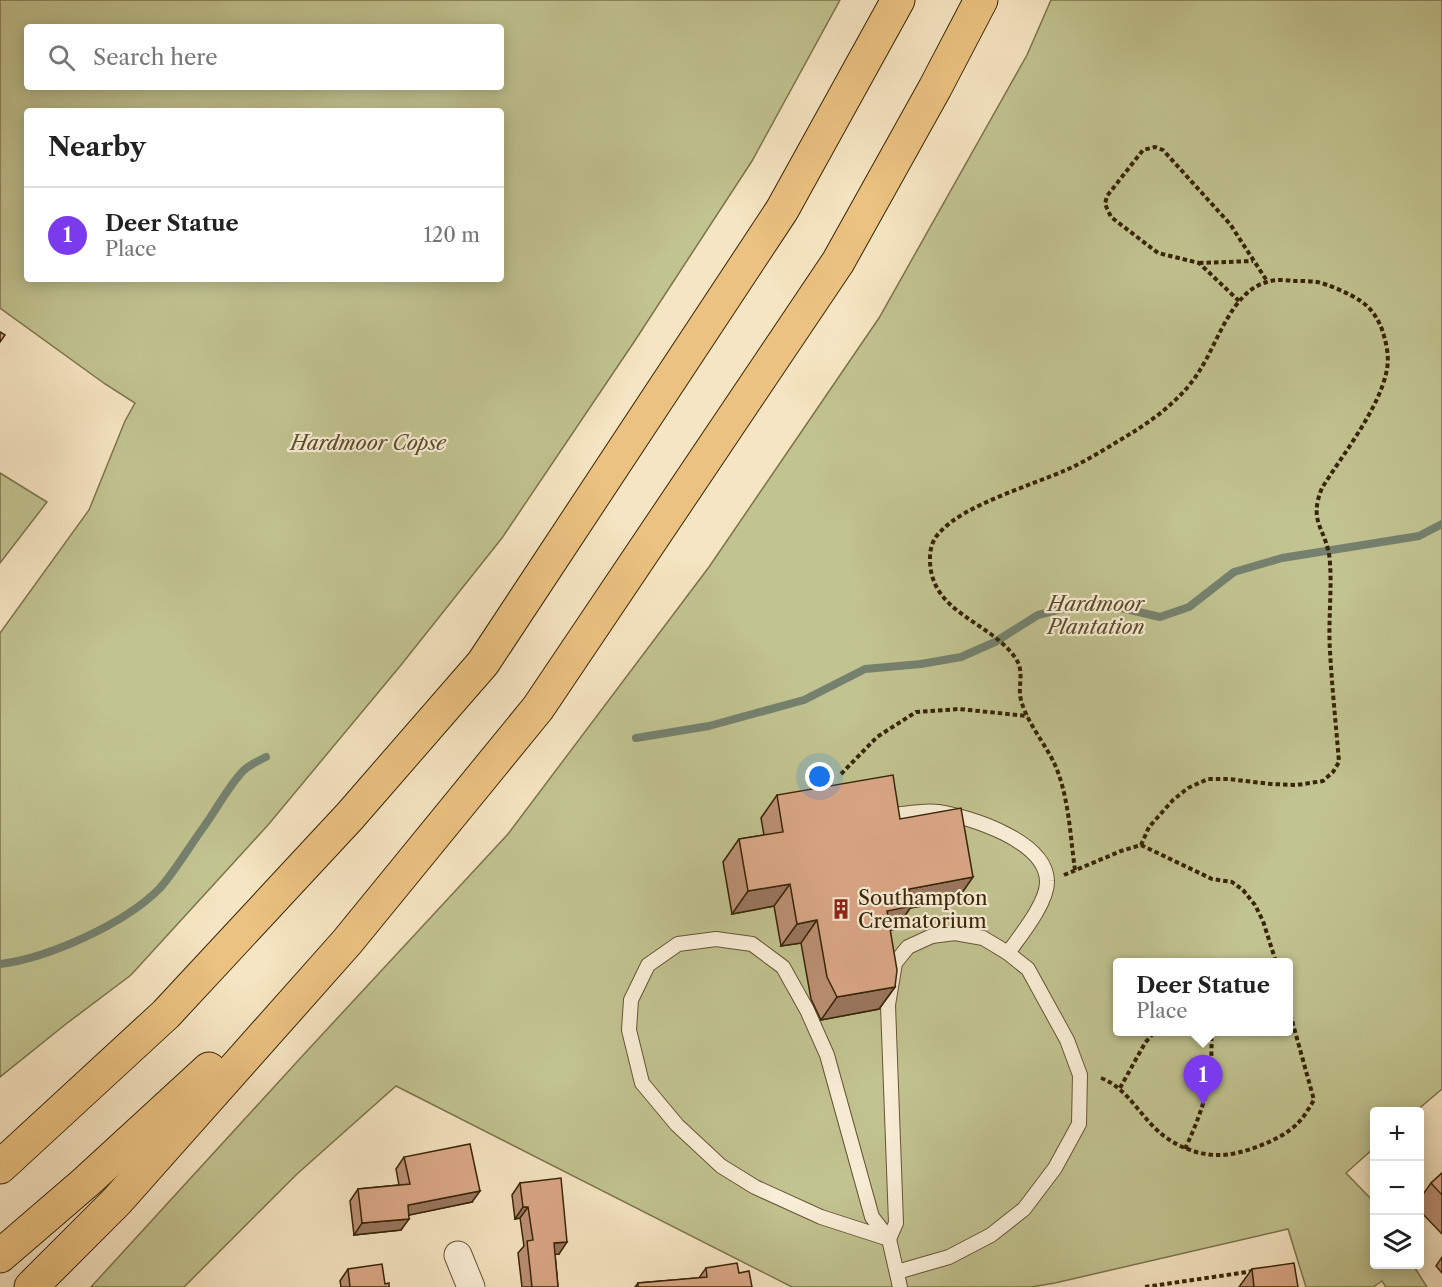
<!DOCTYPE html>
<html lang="en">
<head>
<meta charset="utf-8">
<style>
	body { margin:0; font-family:"Libre Caslon Text",serif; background:#f6f6f6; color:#222 }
	.controls { position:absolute; right:18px; bottom:18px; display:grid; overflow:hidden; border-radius:6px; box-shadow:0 3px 15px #0003 }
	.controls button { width:54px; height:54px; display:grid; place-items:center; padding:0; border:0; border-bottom:2px solid #e0e0e0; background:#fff; color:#222; font:30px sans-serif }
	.you { position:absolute; left:820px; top:777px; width:21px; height:21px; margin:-15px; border:4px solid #fff; border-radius:50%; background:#1a73e8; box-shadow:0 0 0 9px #1a73e833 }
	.badge { display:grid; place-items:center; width:39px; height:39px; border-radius:50%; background:#7c3aed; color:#fff; font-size:20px; font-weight:700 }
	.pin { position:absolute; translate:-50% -50px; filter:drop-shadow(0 2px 3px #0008) }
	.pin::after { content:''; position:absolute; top:32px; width:21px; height:18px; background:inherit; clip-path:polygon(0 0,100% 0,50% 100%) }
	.popup { position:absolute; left:1113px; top:958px; width:180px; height:78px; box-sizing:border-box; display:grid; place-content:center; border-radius:6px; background:#fff; filter:drop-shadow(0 2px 4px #0005); font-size:20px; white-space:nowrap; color:#767676 }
	.popup b { font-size:22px; color:#222 }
	.popup::after { content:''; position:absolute; left:50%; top:100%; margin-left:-12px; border:12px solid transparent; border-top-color:#fff }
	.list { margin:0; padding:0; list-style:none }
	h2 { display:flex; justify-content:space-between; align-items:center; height:78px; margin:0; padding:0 24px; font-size:26px }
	h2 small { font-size:20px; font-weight:400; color:#767676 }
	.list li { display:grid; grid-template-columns:39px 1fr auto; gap:18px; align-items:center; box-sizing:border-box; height:96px; padding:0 24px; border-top:2px solid #e0e0e0 }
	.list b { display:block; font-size:22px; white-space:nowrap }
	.list p { margin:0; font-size:20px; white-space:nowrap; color:#767676 }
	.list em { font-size:20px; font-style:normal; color:#767676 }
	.icon { flex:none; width:33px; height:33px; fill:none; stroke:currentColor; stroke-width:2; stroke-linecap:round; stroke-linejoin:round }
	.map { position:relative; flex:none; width:1442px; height:1287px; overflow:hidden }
	.search { position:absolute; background:#fff; box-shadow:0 3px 15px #0003; left:24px; top:24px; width:480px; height:66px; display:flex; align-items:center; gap:15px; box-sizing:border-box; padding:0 21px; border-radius:6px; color:#767676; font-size:22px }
	.panel { position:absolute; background:#fff; box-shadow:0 3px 15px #0003; left:24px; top:108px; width:480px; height:174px; border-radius:6px }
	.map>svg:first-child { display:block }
	.green { fill:#c1c390; stroke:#7c744b; stroke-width:1.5; fill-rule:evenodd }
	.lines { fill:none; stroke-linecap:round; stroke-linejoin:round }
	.stream { stroke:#75816e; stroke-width:8 }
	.service-casing { stroke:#685435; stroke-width:16 }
	.minor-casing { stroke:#685435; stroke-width:29 }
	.motorway-casing { stroke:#382406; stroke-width:35 }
	.path { stroke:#382406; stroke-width:4; stroke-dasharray:4.5 3; stroke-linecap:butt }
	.service { stroke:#f9eed7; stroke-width:14 }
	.minor { stroke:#f9eed7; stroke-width:27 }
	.motorway { stroke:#ebc281; stroke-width:33 }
	.wall { fill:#bc9074; stroke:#382406; stroke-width:1.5 }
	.shaded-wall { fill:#99765e; stroke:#382406; stroke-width:1.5 }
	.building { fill:#dba887; stroke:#382406; stroke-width:1.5 }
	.labels { text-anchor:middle; stroke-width:4.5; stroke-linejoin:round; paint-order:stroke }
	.park-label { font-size:20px; font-style:italic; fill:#5a4c28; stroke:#f9eed7 }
	.poi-label { font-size:20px; fill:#382406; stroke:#f9eed7; text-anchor:start }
</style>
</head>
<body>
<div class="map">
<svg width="1442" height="1287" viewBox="0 0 1442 1287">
	<rect width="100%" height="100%" fill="#f6e5c2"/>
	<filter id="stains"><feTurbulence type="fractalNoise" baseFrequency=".00333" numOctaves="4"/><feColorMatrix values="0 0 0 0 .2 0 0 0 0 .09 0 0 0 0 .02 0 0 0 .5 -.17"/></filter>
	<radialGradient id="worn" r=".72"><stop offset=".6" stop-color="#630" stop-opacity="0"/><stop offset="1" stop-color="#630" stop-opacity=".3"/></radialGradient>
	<g class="green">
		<path d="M 0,0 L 840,0 L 752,161 L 634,342 L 502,538 L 401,665 L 268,825 L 131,975 L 66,1024 L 0,1077 L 0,633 L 89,510 L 125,421 L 135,403 L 105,384 L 0,308 ZM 27,27 L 501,27 L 501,87 L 27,87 ZM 27,111 L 501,111 L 501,279 L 27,279 Z"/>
		<path d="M 1051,0 L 1442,0 L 1442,1089 L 1416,1111 L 1374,1112 L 1374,1148 L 1346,1173 L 1374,1202 L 1374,1264 L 1413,1265 L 1427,1287 L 1386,1287 L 1382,1281 L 1373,1287 L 1306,1287 L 1288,1229 L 1055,1283 L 1031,1287 L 792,1287 L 396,1086 L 297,1174 L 184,1287 L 91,1287 L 306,1052 L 508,834 L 709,567 L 879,318 L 1027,55 ZM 1118,962 L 1288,962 L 1288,1032 L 1118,1032 Z"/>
		<polygon points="0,473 47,502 0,563"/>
	</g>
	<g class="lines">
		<g class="stream">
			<polyline points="636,738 709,726 804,700 865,669 921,664 961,657 995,642 1038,615 1062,609 1096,602 1160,617 1189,607 1234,572 1282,558 1419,536 1442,524"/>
			<path d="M 0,964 C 49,958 126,923 160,888 C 176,870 189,847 203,828 C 217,809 227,788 243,771 C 249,765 258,761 266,757"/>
		</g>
		<g class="service-casing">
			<g id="service">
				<path d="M 901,814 C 912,813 926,810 938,812 C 971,817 1046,841 1047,881 C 1048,902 1020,936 1008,953"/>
				<polyline points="889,1239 821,1217 755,1187 721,1166 677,1125 642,1083 629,1030 631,1000 648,965 678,944 716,939 752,944 783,967 807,1010 827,1055 872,1217 889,1239 900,1287"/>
				<polyline points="889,1239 896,1223 888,1005 895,963 908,947 932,936 955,933 983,938 1008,953 1028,969 1067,1040 1080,1075 1079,1124 1055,1168 1024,1209 991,1235 949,1257 897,1272"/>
			</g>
		</g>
		<g class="minor-casing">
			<polyline id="minor" points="458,1255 471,1287"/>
		</g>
		<g class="motorway-casing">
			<g id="motorway">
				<polyline points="0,1167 166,1014 350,816 483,663 782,210 898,0"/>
				<polyline points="0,1256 86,1182 209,1069"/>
				<polyline points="31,1287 117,1201 347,942 538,708 838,262 935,88 981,0"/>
			</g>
		</g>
		<g class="path">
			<polyline points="1199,263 1253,261"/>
			<polyline points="1239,301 1199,263 1158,253 1111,217 1105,204 1107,196 1143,150 1155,147 1163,150 1230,224 1267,281"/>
			<polyline points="841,774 877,737 916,712 959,709 1028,716"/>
			<polyline points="1141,845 1212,879 1232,882 1243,890 1255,905 1263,921 1276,962"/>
			<path d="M 1064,875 L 1121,851 L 1141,845 L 1149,827 L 1173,800 L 1188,788 L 1208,779 L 1228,779 L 1271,784 L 1297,785 L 1323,781 L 1333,772 L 1339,762 C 1336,725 1332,688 1330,651 C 1328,622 1332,592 1330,563 C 1328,529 1307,524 1322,488 C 1343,454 1380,408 1387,369 C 1389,358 1387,346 1384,336 C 1380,321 1372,308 1359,300 C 1350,294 1328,284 1317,282 C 1310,281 1302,281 1295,281 C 1286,280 1275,279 1267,282 C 1232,291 1218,342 1200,370 C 1185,395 1160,415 1135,431 C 1113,444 1089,460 1066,470 C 1032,485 964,505 940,532 C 933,539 930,548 930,558 C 929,612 987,620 1014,656 C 1026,671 1017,685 1021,700 C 1027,723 1045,743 1055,765 C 1069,797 1070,835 1075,870"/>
			<path d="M 1101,1078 C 1127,1088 1138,1113 1158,1131 C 1173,1145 1197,1155 1217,1155 C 1240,1156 1282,1140 1298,1123 C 1304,1117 1309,1108 1314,1100 L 1288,1006"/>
			<polyline points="1120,1088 1145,1043 1154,1032"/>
			<path d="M 1185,1149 C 1204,1108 1214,1077 1211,1032"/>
			<polyline points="1145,1287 1254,1271"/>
		</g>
		<use href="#service" class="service"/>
		<use href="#minor" class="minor"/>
		<use href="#motorway" class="motorway"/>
	</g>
	<g class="wall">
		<polygon points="777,795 900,819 957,900 910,908 896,929 890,930 895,987 879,1009 821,1020 811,999 801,943 781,946 774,906 732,914 723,862 739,839 764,835 761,818"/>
		<polygon points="404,1157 472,1202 409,1215 401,1230 354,1235 350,1201 358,1189 399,1185 396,1169"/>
		<polygon points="1442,1173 1442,1234 1419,1210 1419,1200 1431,1183"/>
		<polygon points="520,1183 559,1254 555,1254 558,1287 522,1287 518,1253 524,1246 520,1218 515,1219 512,1195"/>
		<polygon points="1442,1257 1442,1273 1436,1266"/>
		<polygon points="706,1268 739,1273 752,1287 635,1287 638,1283 699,1278"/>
		<polygon points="348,1269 385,1284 389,1287 341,1287 340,1281"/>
		<polygon points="1252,1269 1298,1287 1239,1287"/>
	</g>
	<g class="shaded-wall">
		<polygon points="973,877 957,900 910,908 896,929 871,933 887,911 909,889"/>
		<polygon points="790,884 774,906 732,914 748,891"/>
		<polygon points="817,920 801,943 781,946 797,924"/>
		<polygon points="895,987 879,1009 821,1020 837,997"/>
		<polygon points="480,1191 472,1202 400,1217 408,1205"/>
		<polygon points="523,1207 528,1207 520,1218 515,1219"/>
		<polygon points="409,1219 401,1230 354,1235 362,1223"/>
		<polygon points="567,1242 559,1254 546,1255 554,1243"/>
	</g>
	<g class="building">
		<polygon points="0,332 5,335 0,342"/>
		<polygon points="893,775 900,819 961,808 973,877 909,889 912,906 887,911 897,970 895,987 837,997 827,977 817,920 797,924 790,884 748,891 739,839 783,832 777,795"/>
		<polygon points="470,1144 480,1191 408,1205 409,1219 362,1223 358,1189 410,1184 404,1157"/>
		<polygon points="1442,1173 1442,1195 1431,1183"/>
		<polygon points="561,1178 567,1242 554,1243 558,1287 532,1287 527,1241 533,1240 528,1207 523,1207 520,1183"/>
		<polygon points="737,1263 739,1273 749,1271 752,1287 638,1287 638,1283 707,1277 706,1268"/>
		<polygon points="1294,1263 1298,1287 1254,1287 1252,1269"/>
		<polygon points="382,1264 385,1284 389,1283 389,1287 350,1287 348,1269"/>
	</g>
	<defs>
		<g id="building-bare" transform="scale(1.62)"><path d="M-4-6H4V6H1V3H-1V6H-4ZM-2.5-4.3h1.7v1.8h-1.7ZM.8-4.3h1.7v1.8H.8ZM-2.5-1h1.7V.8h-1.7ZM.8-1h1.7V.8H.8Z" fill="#8f2418" stroke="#f9eed7" stroke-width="2.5" paint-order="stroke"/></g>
	</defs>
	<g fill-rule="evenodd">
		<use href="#building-bare" x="841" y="909"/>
	</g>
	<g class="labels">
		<g class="park-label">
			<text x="368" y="450">Hardmoor Copse</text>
			<text x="1096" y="611">Hardmoor<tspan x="1096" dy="23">Plantation</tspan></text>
		</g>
		<g class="poi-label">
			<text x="858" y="905">Southampton<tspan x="858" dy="23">Crematorium</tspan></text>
		</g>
	</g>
	<rect width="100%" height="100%" filter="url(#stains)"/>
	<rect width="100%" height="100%" fill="url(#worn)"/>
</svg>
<div class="controls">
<button>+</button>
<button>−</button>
<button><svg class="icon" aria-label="layers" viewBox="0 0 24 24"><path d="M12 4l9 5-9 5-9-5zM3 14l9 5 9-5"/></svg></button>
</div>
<div class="you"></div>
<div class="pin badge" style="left:1203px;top:1105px">1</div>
<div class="popup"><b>Deer Statue</b>Place</div>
<div class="search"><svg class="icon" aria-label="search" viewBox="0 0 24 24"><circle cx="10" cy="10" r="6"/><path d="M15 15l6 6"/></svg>Search here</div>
<section class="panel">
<h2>Nearby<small></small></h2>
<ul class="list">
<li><span class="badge">1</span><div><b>Deer Statue</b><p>Place</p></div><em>120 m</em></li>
</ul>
</section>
</div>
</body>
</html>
